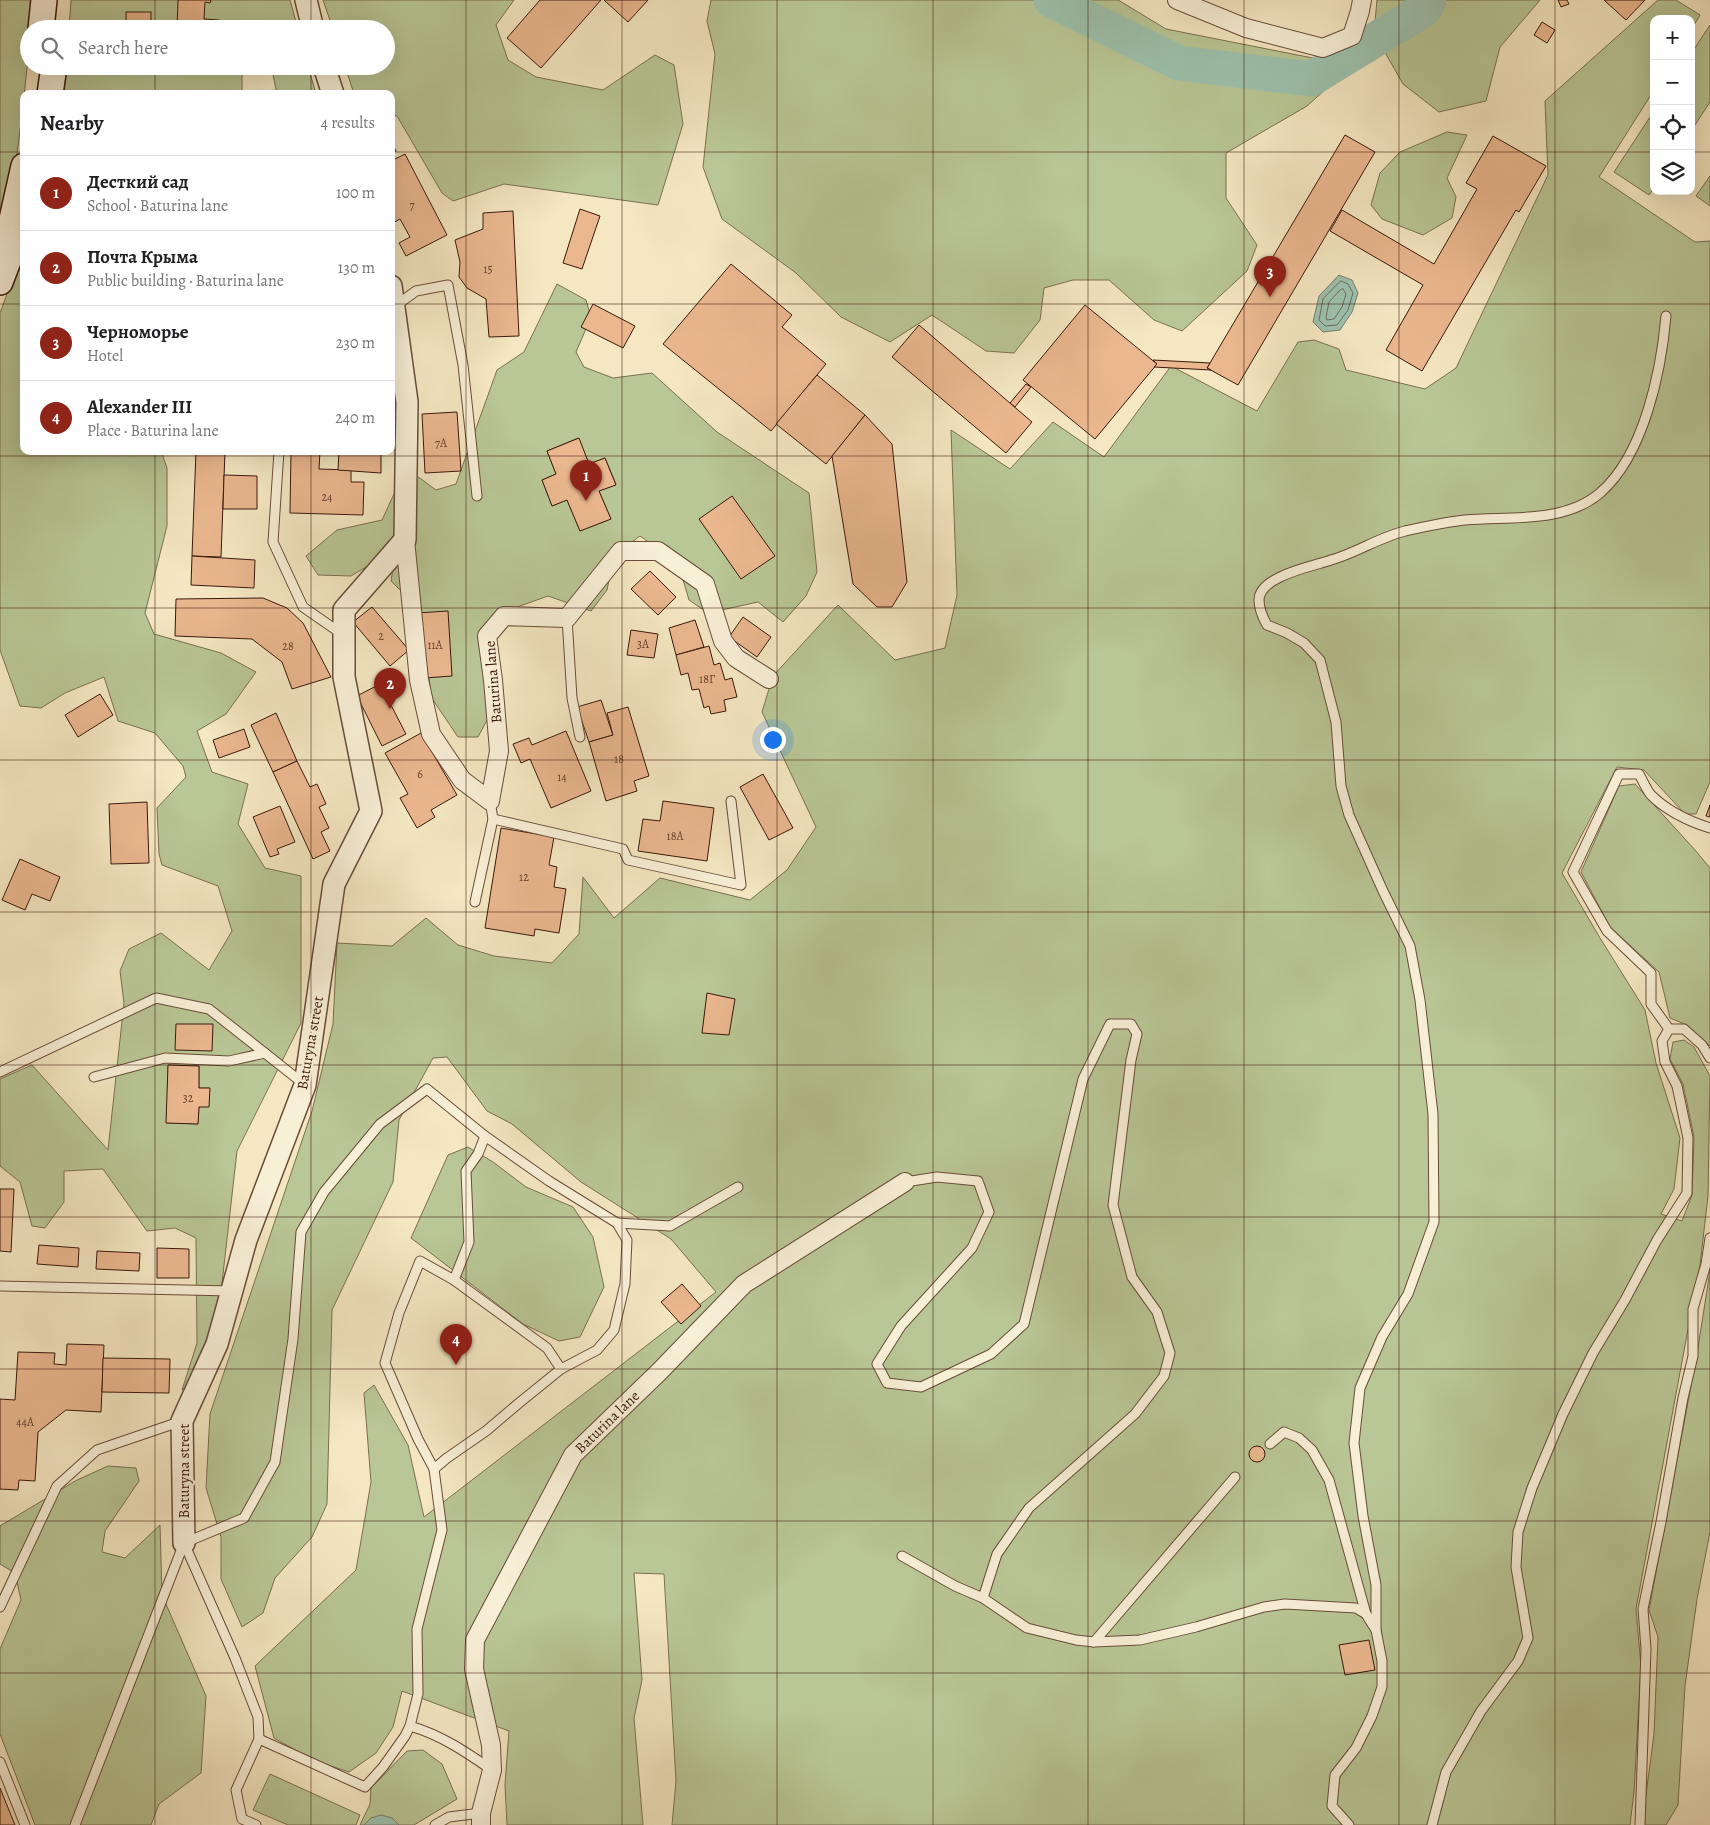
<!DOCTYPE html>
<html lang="en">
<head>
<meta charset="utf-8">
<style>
	body { margin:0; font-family:Alegreya,serif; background:#f6f6f6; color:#202124 }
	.controls { position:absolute; right:15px; top:15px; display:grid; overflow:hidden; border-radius:10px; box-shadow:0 5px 20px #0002 }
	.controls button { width:45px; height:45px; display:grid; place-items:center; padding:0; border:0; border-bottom:1px solid #e0e0e0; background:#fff; color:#202124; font:25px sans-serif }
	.you { position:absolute; left:772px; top:739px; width:18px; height:18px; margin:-12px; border:4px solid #fff; border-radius:50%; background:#1a73e8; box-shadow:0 0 0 8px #1a73e833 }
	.badge { display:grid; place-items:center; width:32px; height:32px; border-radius:50%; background:#8f2418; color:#fff; font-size:16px; font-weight:700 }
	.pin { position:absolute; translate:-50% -41px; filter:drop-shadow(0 1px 2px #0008) }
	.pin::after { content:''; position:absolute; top:26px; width:18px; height:15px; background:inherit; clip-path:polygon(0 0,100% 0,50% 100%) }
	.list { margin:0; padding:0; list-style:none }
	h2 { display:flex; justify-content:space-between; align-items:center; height:65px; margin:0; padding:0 20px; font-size:21px }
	h2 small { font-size:16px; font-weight:400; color:#757577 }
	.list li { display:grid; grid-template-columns:32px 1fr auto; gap:15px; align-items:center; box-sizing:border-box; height:75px; padding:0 20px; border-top:1px solid #e0e0e0 }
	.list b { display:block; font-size:19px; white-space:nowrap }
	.list p { margin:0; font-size:16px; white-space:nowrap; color:#757577 }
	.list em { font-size:16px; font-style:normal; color:#757577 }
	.icon { flex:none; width:28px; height:28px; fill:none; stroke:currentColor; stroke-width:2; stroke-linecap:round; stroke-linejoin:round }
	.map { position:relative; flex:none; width:1710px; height:1825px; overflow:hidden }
	.search { position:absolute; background:#fff; box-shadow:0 5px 20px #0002; left:20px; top:20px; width:375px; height:55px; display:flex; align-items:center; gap:12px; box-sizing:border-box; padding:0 18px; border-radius:28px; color:#757577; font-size:19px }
	.panel { position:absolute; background:#fff; box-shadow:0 5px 20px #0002; left:20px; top:90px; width:375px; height:365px; border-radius:10px }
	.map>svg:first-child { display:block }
	.green { fill:#b9c695; stroke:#7a6f50; fill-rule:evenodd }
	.water { fill:#9dc1ad; stroke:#757d6c }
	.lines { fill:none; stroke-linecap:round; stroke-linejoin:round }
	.shore { stroke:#6c6c5c; stroke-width:1 }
	.river { stroke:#9dc1ad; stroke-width:35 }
	.building { fill:#eab78f; stroke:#3a180b }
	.service-casing { stroke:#684c39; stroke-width:11 }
	.minor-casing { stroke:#684c39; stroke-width:20 }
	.tertiary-casing { stroke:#684c39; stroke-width:24 }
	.secondary-casing { stroke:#3a180b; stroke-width:28 }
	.service { stroke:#f8efd7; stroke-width:9 }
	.minor { stroke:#f8efd7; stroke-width:18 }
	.tertiary { stroke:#f8efd7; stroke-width:21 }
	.secondary { stroke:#f8efd7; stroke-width:25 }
	.grid { fill:none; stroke:#3a180b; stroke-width:1; stroke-opacity:0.55 }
	.labels { text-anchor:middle; stroke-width:4.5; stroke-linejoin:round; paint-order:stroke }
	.number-label { font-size:12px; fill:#66402c }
	.street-label { font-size:15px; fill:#3a180b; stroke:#f8efd7 }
</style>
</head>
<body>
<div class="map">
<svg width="1710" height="1825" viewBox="0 0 1710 1825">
	<rect width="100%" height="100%" fill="#f4e7c2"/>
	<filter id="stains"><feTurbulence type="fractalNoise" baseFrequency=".004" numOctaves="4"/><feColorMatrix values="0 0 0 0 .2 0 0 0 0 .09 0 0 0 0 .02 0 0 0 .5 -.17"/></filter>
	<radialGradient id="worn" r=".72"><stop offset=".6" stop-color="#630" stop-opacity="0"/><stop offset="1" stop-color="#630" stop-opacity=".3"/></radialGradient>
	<g class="green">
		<polygon points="0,0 33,0 29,29 29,49 23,106 10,210 0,230"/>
		<polygon points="71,0 290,0 298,29 69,29"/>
		<polygon points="323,0 514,0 496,25 508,60 536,77 603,90 655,55 674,65 683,124 658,205 504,184 453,201 442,193 397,116 391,114 391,94 354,94 345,66 386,66 386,29 333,29"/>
		<polygon points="711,0 1118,0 1166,29 1338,63 1327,88 1307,106 1226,153 1226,198 1257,245 1247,271 1182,331 1154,320 1109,280 1073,280 1044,288 1040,320 1014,353 986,351 932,315 890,342 841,317 796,273 722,219 703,167 715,54 707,21"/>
		<polygon points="1377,0 1540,0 1500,47 1486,101 1439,112 1403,84 1374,33"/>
		<polygon points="1658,0 1676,0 1700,15 1691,30 1691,19 1654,19 1654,90 1599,177 1695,242 1710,241 1710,782 1696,814 1685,814 1644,770 1617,767 1562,873 1600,938 1645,1010 1656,1063 1680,1138 1674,1189 1661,1214 1682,1221 1692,1195 1694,1137 1683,1084 1670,1059 1673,1042 1684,1040 1694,1047 1710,1076 1708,1196 1700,1265 1636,1609 1641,1666 1634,1792 1630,1825 672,1825 676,1781 664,1574 634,1573 642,1680 634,1718 643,1825 507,1825 505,1785 509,1731 402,1691 393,1727 376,1753 349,1772 313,1760 274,1738 255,1666 356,1570 371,1482 364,1393 374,1385 408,1445 424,1517 716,1292 671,1239 581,1182 512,1124 487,1111 447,1057 433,1058 399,1120 393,1182 332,1310 327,1504 312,1537 275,1578 263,1613 242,1627 221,1579 221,1537 206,1488 210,1414 312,1111 333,1024 337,943 392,946 426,918 458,945 494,956 552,963 579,934 583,877 614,918 660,878 750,900 787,870 816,827 762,712 773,676 838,605 895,660 945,648 957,595 951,430 1010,469 1053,422 1104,457 1171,366 1257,411 1298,342 1314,340 1339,349 1346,370 1425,389 1456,368 1548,175 1545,101"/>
		<polygon points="1710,25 1710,102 1691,131 1691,54"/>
		<polygon points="66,66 255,66 242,74 242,94 64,94"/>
		<polygon points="267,66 308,66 316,94 277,94 272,70"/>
		<polygon points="1654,111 1654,188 1649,195 1614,172"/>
		<polygon points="1447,132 1467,135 1447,178 1456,197 1452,218 1423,235 1382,219 1371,205 1380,173 1400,152"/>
		<polygon points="1710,176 1710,206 1696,196"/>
		<path d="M 24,248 L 24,451 L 161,451 L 167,468 L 167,526 L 145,613 L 154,634 L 221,653 L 256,672 L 226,714 L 197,731 L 212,772 L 248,784 L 238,824 L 265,868 L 301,876 L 301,1023 L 237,1151 L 221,1292 L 197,1378 L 182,1390 L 197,1343 L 196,1238 L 175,1228 L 147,1231 L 103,1169 L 64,1171 L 64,1202 L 45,1228 L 32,1226 L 20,1182 L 0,1166 L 0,1079 L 32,1065 L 108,1150 L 124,1003 L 120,971 L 129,949 L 161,933 L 209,970 L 232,931 L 218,886 L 162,865 L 159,854 L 157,808 L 186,777 L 183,766 L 155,733 L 118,721 L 104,677 L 65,693 L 41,708 L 20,706 L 0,650 L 0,313 ZM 168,1065 L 199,1066 L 199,1088 L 209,1088 L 199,1107 L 198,1124 L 167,1123 Z"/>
		<path d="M 557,284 L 586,300 L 591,317 L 576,352 L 584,367 L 613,378 L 652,373 L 717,432 L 809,493 L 817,572 L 806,596 L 783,622 L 758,602 L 708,613 L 689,600 L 678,563 L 640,536 L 614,556 L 607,590 L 591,611 L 548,596 L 492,616 L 484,672 L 493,709 L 478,737 L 458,737 L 431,697 L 423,613 L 391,581 L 396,549 L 351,576 L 318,575 L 306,556 L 337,530 L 382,520 L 406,468 L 436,490 L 456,484 L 497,370 L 524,352 ZM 578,438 L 589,464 L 605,458 L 616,484 L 599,491 L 611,519 L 580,531 L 567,500 L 552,506 L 542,480 L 556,474 L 547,451 Z"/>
		<polygon points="1635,784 1695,850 1710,868 1710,1046 1687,1025 1670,1018 1659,972 1610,927 1581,872 1619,786"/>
		<polygon points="468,1147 493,1162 526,1187 573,1207 593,1237 604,1287 580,1337 559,1341 523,1324 411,1238 448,1155"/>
		<polygon points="1710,1271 1710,1532 1697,1599 1685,1686 1678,1805 1666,1825 1642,1825 1654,1734 1658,1637 1649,1610 1697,1354"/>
		<polygon points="108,1466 136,1468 139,1481 105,1531 102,1552 125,1558 160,1525 162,1595 206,1696 201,1773 159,1804 151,1825 35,1825 0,1734 0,1649 21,1600 15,1573 0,1564 0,1526 77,1480"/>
		<polygon points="423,1750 442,1764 457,1799 414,1825 399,1825 391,1818 371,1818 364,1825 360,1825 370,1804 371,1788 407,1751"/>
		<polygon points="270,1774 360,1815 356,1825 288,1825 253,1810"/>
	</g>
	<g class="water">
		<polygon points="1339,275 1352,280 1358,293 1352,312 1340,330 1323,332 1313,322 1319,296"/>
		<polygon points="381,1815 392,1818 399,1825 364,1825 371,1818"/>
	</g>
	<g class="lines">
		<g class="shore">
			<polygon points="1341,281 1348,284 1353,293 1348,310 1337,325 1325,326 1319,320 1323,299"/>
			<polygon points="1343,289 1346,294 1342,307 1334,319 1327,320 1326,317 1329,302 1340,290"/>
		</g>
		<polyline class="river" points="1051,0 1179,63 1311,79 1425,9 1429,0"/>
	</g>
	<g class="building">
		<polygon points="178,0 211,0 210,3 205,2 204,19 219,20 218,29 177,29"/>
		<polygon points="540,0 601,0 541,68 507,38"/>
		<polygon points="604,0 648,0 628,22"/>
		<polygon points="1558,0 1567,0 1569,4 1561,7"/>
		<polygon points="1604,0 1645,0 1626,20"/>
		<rect x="126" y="12" width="25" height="17"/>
		<polygon points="1542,22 1555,30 1547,43 1534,35"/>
		<polygon points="1345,135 1375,152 1238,385 1207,368"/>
		<polygon points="1493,136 1546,166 1519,212 1516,210 1422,371 1386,350 1423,285 1330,231 1342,210 1434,264 1477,189 1466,183"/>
		<polygon points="391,141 396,151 391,154"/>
		<polygon points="405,154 447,235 406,256 399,243 410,237 400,219 391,224 391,161"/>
		<polygon points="580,209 600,216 582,269 563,263"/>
		<polygon points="513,211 519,336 489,337 486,299 467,288 459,277 460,262 455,240 483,229 483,213"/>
		<polygon points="731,264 792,315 782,327 826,364 771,431 663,344"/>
		<polygon points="593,304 635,326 623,348 581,327"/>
		<polygon points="1085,305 1157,364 1095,439 1023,380"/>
		<polygon points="919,325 1032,422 1006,453 892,357"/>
		<polygon points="1153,360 1210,363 1207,368 1211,370 1154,367 1157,364"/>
		<polygon points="817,375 865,415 826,464 776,424"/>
		<polygon points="1026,384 1031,387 1015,407 1010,403"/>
		<polygon points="457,412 461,471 425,473 422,414"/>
		<polygon points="865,415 892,444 907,582 892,607 877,607 853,584 832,456"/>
		<polygon points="579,438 589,464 605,458 616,485 599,491 611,519 580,531 567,500 552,506 542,480 556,474 547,451"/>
		<polygon points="196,451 225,451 221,557 192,556"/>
		<polygon points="291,451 320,451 319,469 351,470 351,482 364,482 363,515 290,513"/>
		<polygon points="339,451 381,451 381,473 338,470"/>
		<polygon points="224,475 257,476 257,509 223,509"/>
		<polygon points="732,496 775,556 741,579 699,519"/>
		<polygon points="192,556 255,560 254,588 191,585"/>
		<polygon points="650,571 676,597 658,615 631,589"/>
		<polygon points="263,598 287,608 303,623 331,677 292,689 282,662 252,639 175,636 176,599"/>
		<polygon points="372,607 409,650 390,666 353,622"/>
		<polygon points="448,611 452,676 424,678 417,613"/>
		<polygon points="743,617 771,637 757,657 729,637"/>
		<polygon points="695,620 704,647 676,655 669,628"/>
		<polygon points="631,630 658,634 654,658 627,655"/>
		<polygon points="709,646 714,665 720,663 725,680 732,678 737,697 724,700 726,711 711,714 709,706 704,708 699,689 692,690 688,673 681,675 676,655"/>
		<polygon points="380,684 406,734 382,746 357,696"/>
		<polygon points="100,694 113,715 78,737 65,715"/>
		<polygon points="601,700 613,735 589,742 577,707"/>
		<polygon points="628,707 649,776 634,781 637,791 606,801 589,742 613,735 607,713"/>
		<polygon points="276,713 297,761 273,772 251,725"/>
		<polygon points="244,729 250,747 219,758 213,740"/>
		<polygon points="566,731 591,791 551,808 530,759 521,763 513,744 529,738 532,745"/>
		<polygon points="421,733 457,795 431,810 435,817 417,828 400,798 408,794 385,753"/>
		<polygon points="297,761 310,787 317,784 326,804 319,807 329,828 321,832 330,851 313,859 273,772"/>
		<polygon points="763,774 793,828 769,840 740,787"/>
		<polygon points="663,801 714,808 707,861 638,851 643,819 660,821"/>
		<polygon points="147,802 149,863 111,864 109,804"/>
		<polygon points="1710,805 1710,817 1706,816"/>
		<polygon points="280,806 295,842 277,849 279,854 270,857 253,817"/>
		<polygon points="501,828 554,837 549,865 557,867 554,887 566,889 559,933 535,929 534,936 485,928"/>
		<polygon points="20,859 60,877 50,901 32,894 25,910 2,900"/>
		<polygon points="707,993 735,999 729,1035 702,1033"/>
		<polygon points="176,1024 213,1024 212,1051 175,1050"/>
		<polygon points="168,1065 199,1066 199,1088 210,1088 209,1107 199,1107 198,1124 166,1123"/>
		<polygon points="0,1189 14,1189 11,1252 0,1251"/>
		<polygon points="39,1245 79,1248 78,1267 37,1264"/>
		<polygon points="157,1248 189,1249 189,1278 157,1278"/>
		<polygon points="97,1251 140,1253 139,1271 96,1269"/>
		<polygon points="682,1284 701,1306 681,1324 661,1302"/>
		<polygon points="67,1344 104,1345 101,1412 66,1410 38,1432 35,1481 19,1480 18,1490 0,1489 0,1399 15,1400 18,1352 55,1353 54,1364 66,1365"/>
		<polygon points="103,1358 170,1359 169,1393 102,1392"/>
		<circle cx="1257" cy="1454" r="8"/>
		<polygon points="1369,1640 1375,1670 1345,1675 1339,1645"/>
		<polygon points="0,1788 15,1825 0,1825"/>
	</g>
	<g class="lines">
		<g class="service-casing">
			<g id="service">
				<polyline points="394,307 416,291 448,285 463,365 477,496"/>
				<polyline points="279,451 273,542 303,607 342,634"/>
				<polyline points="567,618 572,698 580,737"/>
				<polyline points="493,819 623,849 628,860 741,885 731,801"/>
				<polyline points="475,902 493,819 490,801"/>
				<path d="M 1669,1029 L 1651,1004 L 1651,973 L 1607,931 L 1573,872 L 1619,774 L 1639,774 C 1643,781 1646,789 1651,795 C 1668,812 1688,821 1710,828"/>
				<polyline points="0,1072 156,998 209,1009 304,1084"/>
				<polyline points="94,1077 165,1058 229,1061 265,1053"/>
				<polyline points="905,1182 937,1177 978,1181 989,1212 972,1248 901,1326 877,1364 887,1383 921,1387 991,1354 1024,1324 1083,1079 1110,1024 1131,1024 1137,1034 1131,1060 1113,1205 1132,1277 1157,1312 1170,1353 1164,1376 1135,1414 1029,1508 997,1554 983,1598"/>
				<polyline points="617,1223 670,1226 738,1187"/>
				<polyline points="454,1280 547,1348 561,1369"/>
				<polyline points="0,1286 232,1291"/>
				<polyline points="1270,1444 1284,1432 1299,1438 1312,1450 1329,1480 1366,1614"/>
				<polyline points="184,1543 244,1518 275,1462 293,1339 301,1232 324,1192 380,1124 427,1089 485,1136 549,1181 617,1223 627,1240 625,1284 614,1330 597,1350 561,1369 519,1403 486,1431 447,1458 434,1469 418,1439 385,1363 399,1313 420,1261 454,1280 469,1242 466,1171 478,1154 485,1136"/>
				<polyline points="184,1543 235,1658 258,1717 259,1739 236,1790 242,1819 256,1825"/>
				<polyline points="902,1556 955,1586 983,1598 1027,1628 1076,1640 1094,1642 1140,1640 1196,1627 1264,1607 1285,1604 1356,1608 1366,1614 1376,1630 1382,1661 1382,1687 1372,1716 1356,1748 1335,1775 1332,1806 1349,1825"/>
				<polyline points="0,1607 57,1486 97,1450 182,1421"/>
				<path d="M 1376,1630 L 1376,1585 L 1363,1516 L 1354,1443 L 1360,1388 L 1382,1337 L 1408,1294 L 1434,1222 L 1433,1114 L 1420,1000 L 1410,946 L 1383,891 L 1349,815 L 1341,786 L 1336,722 L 1320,660 L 1304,643 L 1287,633 L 1267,625 C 1263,618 1259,609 1259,600 C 1259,576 1314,566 1331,560 C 1356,553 1380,537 1405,531 C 1424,527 1445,522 1465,520 C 1508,516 1564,524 1600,493 C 1644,455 1661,372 1666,316"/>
				<polyline points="1094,1642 1235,1477"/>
				<path d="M 410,1726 C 441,1735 466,1752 492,1770"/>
				<polyline points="259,1739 365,1787 383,1767 405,1736 410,1726 418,1694 417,1629 442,1530 434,1469"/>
				<polyline points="0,1762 25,1825"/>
				<polyline points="75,1825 184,1543"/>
				<polyline points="435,1825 449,1817 481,1813"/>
				<polyline points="1432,1825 1446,1772 1481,1711 1518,1661 1528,1638 1516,1567 1518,1532 1532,1488 1563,1414 1593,1353 1625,1300 1657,1240 1687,1193 1688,1138 1677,1086 1665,1062 1662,1041 1669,1029 1684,1029 1702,1045 1710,1058"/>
				<polyline points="1640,1825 1646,1649 1643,1609 1661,1522 1683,1398 1693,1356 1693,1309 1706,1264 1710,1238"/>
			</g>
		</g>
		<g class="minor-casing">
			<g id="minor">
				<polyline points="1177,0 1246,28 1323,48 1352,36 1360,11 1362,0"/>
				<polyline points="405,540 419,680 431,734 462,780 490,801 499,751 493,680 487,636 504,616 567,618 621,551 658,551 705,584 723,641 736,658 769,679"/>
				<polyline points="481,1825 481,1813 492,1770 491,1745 474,1669 475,1640 573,1455 659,1372 744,1284 905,1182"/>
			</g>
		</g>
		<g class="tertiary-casing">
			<g id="tertiary">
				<polyline points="306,0 313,29"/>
				<polyline points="324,66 333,94"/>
				<polyline points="184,1543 182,1421 217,1344 246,1240 305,1085 334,884 371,811 344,677 344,610 405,540 407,402 391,286"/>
			</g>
		</g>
		<g class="secondary-casing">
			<g id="secondary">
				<polyline points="41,29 44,0"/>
				<polyline points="50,94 54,66"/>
				<polyline points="0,254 8,237 24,166"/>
				<polyline points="0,282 16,240"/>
			</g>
		</g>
		<use href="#service" class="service"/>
		<use href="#minor" class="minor"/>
		<use href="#tertiary" class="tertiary"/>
		<use href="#secondary" class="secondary"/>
	</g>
	<path class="grid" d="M 155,0 L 155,29M 311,0 L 311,29M 466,0 L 466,1825M 622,0 L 622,1825M 777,0 L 777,1825M 933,0 L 933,1825M 1088,0 L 1088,1825M 1244,0 L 1244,1825M 1399,0 L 1399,1825M 1555,0 L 1555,1825M 155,66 L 155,94M 311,66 L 311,94M 0,152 L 24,152M 391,152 L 1654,152M 1691,152 L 1710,152M 0,304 L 24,304M 391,304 L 1710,304M 155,451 L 155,1825M 311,451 L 311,1825M 0,456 L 1710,456M 0,608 L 1710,608M 0,760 L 1710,760M 0,912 L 1710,912M 0,1065 L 1710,1065M 0,1217 L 1710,1217M 0,1369 L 1710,1369M 0,1521 L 1710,1521M 0,1673 L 1710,1673"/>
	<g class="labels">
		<g class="number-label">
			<text x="412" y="209">7</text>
			<text x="488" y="273">15</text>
			<text x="441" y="447">7А</text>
			<text x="327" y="501">24</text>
			<text x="381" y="640">2</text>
			<text x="643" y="648">3А</text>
			<text x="435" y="649">11А</text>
			<text x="288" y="650">28</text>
			<text x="707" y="683">18Г</text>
			<text x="619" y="763">18</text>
			<text x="420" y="778">6</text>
			<text x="562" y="781">14</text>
			<text x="675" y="840">18А</text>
			<text x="524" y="881">12</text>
			<text x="188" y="1102">32</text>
			<text x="25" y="1426">44А</text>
		</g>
		<g class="street-label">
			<text transform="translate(493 682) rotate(-95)" y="5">Baturina lane</text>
			<text transform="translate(310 1043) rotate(-80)" y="5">Baturyna street</text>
			<text transform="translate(607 1422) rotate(-44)" y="5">Baturina lane</text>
			<text transform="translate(184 1471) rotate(-90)" y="5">Baturyna street</text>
		</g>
	</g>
	<rect width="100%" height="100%" filter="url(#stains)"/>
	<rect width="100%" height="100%" fill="url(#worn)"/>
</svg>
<div class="controls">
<button>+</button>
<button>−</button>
<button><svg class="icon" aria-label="locate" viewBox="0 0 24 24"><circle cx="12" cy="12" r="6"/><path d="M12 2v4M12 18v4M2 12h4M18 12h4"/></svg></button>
<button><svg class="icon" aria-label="layers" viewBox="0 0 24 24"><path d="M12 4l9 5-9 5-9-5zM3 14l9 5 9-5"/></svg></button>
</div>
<div class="you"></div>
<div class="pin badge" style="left:586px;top:501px">1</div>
<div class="pin badge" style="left:390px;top:709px">2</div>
<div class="pin badge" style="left:1270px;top:297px">3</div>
<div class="pin badge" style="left:456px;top:1365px">4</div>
<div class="search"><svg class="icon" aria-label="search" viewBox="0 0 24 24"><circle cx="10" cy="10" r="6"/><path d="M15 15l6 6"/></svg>Search here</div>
<section class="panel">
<h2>Nearby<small>4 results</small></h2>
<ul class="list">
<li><span class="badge">1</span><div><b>Десткий сад</b><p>School · Baturina lane</p></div><em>100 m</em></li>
<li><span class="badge">2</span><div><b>Почта Крыма</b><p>Public building · Baturina lane</p></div><em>130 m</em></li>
<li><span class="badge">3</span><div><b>Черноморье</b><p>Hotel</p></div><em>230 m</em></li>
<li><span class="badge">4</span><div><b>Alexander III</b><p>Place · Baturina lane</p></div><em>240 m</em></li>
</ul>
</section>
</div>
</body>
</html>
